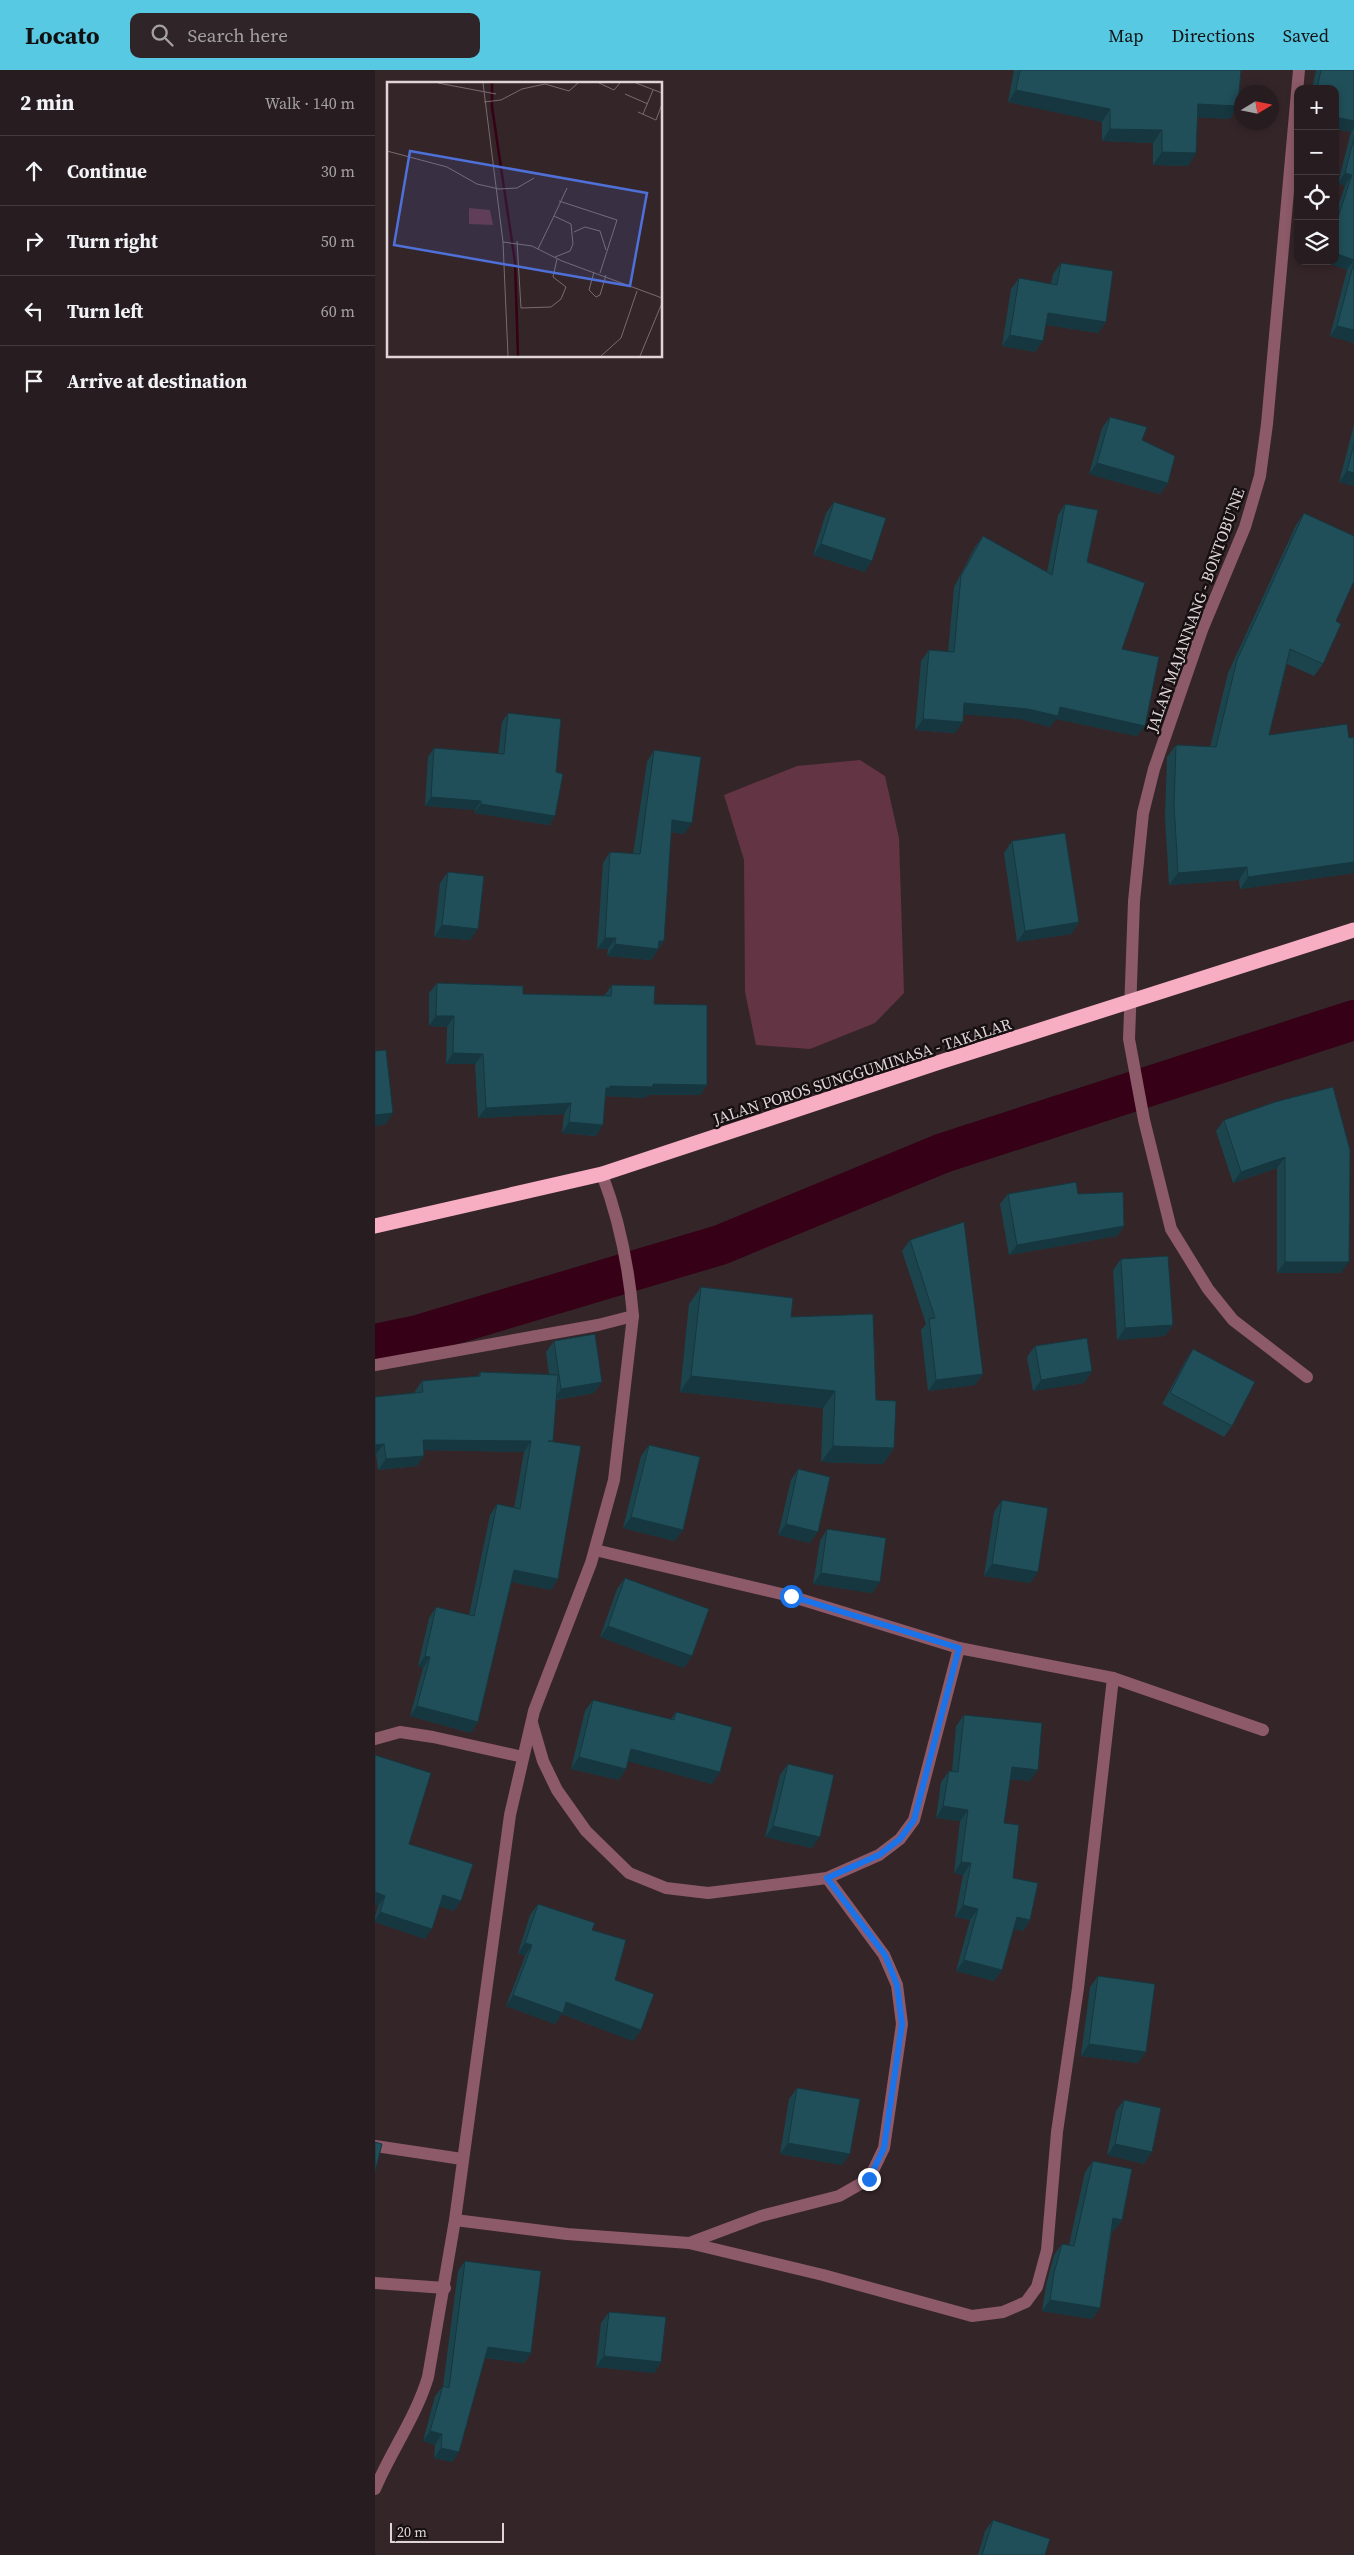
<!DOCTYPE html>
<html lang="en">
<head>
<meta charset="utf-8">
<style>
	body { margin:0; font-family:"Source Serif 4",serif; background:#2f2528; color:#f1f3f6 }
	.controls { position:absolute; right:15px; top:15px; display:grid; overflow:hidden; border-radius:10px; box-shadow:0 2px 8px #0003 }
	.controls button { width:45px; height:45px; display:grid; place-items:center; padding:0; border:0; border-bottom:1px solid #433a3d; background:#271c1f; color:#f1f3f6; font:25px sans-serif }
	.compass { position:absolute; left:859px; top:15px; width:45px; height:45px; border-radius:50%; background:#271c1f; box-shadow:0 2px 8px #0003; rotate:80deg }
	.scale { position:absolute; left:15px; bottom:12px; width:114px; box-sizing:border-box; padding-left:5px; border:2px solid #dfd5d7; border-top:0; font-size:14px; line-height:18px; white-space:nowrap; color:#dfd5d7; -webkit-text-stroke:4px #171012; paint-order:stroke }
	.stop { position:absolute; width:15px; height:15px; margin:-11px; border:4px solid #1a73e8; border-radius:50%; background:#fff }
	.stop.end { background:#1a73e8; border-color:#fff; box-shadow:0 1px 5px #0008 }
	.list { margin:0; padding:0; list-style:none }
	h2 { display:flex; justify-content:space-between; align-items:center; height:65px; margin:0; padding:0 20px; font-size:21px }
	h2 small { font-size:16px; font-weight:400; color:#a4a1a4 }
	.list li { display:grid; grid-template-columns:32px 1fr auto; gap:15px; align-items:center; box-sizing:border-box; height:70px; padding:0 20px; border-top:1px solid #433a3d }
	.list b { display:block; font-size:19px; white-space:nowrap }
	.list em { font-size:16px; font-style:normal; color:#a4a1a4 }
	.icon { flex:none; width:28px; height:28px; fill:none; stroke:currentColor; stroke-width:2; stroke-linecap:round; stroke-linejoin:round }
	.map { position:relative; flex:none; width:979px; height:2485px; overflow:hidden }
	header { display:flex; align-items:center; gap:30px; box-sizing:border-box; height:70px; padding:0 25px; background:#57c9e3; color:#111 }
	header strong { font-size:24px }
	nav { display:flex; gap:28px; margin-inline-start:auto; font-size:18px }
	.search { width:350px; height:45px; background:#2f2528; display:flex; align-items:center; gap:12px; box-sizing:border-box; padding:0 18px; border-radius:10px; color:#a4a1a4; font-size:19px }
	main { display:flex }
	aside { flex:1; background:#271c1f }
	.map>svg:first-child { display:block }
	.green { fill:#633443 }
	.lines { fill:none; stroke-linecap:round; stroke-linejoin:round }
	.canal { stroke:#360016; stroke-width:40 }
	.minor { stroke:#8c5a69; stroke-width:12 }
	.highway { stroke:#f7adc2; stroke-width:15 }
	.wall { fill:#1c444d }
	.shaded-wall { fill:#16373f }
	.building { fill:#204f5a; stroke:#16373f }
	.route { stroke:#1a73e8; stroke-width:6 }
	.labels { text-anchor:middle; stroke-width:5; stroke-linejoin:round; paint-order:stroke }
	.street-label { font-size:16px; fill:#dfd5d7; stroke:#171012 }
	.inset-river { fill:none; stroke:#360016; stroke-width:2.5 }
	.inset-road { fill:none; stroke:#786b6f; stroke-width:1 }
	.view { fill:#4e70d8; fill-opacity:0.15; stroke:#4e70d8; stroke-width:2.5 }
	.inset-edge { fill:none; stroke:#dfd5d7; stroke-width:2.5 }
</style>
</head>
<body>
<header>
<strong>Locato</strong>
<div class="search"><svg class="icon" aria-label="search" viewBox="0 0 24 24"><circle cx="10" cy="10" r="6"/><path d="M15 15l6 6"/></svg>Search here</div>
<nav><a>Map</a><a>Directions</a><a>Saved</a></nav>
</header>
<main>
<aside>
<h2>2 min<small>Walk · 140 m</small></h2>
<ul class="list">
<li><svg class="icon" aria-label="ahead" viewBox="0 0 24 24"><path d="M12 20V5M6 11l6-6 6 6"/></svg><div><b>Continue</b></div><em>30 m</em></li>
<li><svg class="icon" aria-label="right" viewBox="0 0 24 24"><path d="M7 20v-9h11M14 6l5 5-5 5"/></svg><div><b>Turn right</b></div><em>50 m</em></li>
<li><svg class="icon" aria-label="left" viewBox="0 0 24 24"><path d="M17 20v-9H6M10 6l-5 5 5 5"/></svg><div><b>Turn left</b></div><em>60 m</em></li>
<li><svg class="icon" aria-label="arrive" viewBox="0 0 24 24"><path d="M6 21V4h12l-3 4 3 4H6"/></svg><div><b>Arrive at destination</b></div></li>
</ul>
</aside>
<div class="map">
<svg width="979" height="2485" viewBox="0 0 979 2485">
	<rect width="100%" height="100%" fill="#342529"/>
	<polygon class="green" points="485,690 510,706 524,768 529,923 500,953 435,979 381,975 370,922 369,790 349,725 422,696"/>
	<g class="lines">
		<polyline class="canal" points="0,1274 43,1265 345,1175 568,1083 979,950"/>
		<g class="minor">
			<polyline points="924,0 892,354 885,406 870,457 827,560 779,699 768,743 759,831 754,969 769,1050 796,1159 833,1219 858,1250 932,1307"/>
			<polyline points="0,1295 223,1255 258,1246"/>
			<polyline points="220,1480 415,1526 584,1578"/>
			<polyline points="157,1653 168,1691 182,1720 211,1761 254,1803 291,1818 333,1823 452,1808 504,1785 525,1769 539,1750 584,1578 738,1608 888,1660"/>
			<polyline points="0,1669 25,1662 58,1667 148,1687"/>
			<polyline points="0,2076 87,2089"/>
			<polyline points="80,2150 192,2164 314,2173 448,2205 597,2246 628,2242 651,2232 662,2217 672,2180 682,2062 703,1918 738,1608"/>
			<polyline points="314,2173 386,2146 464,2126 494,2109 509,2078 527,1954 522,1915 509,1885 452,1808"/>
			<polyline points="0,2213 70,2218"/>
			<path d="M 0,2419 C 16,2381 41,2347 53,2307 L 80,2150 L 135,1745 L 159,1641 L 216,1493 L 239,1410 L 258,1246 C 254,1198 244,1149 227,1104"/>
		</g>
		<polyline class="highway" points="0,1156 227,1104 565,992 979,860"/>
	</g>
	<g class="wall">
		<polygon points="639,0 866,0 855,49 822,47 821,83 813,96 778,95 778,73 727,71 727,52 633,32"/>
		<polygon points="941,0 979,0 979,273 955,266 972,200 960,191 960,145 970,116 963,113 976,62 960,59 960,19 937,19"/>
		<polygon points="686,193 731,252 723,263 671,255 660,282 627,276 636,219 644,208 676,214 678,204"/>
		<polygon points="735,347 767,370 793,413 785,424 714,404 727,358"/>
		<polygon points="979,355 979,416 964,412"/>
		<polygon points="459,432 490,502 438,485 451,443"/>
		<polygon points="690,434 712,492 747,579 770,656 762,666 681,649 675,657 645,649 588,644 580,663 540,660 546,591 554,580 573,582 579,517 600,477 608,466 672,502 683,445"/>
		<polygon points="929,443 961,551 948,594 939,606 912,594 894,665 974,668 979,667 979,803 865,819 864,810 794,815 790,747 792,687 801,675 835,677 853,603 921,455"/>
		<polygon points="133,643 181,702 180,746 174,755 99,743 100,740 50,736 53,687 59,678 123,684 127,652"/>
		<polygon points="279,680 309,764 296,762 289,871 276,890 232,886 233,879 222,879 228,793 235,782 258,784 272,692"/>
		<polygon points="637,771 704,852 696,864 642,872 629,783"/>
		<polygon points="73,802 95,870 59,867 65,813"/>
		<polygon points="62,913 148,924 229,926 237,915 279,934 332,1015 325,1025 273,1025 271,1028 230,1026 221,1066 187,1063 189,1044 103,1048 100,994 71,994 72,957 54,956 54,923"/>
		<polygon points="849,1050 975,1080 966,1203 902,1203 902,1098 858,1113 841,1061"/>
		<polygon points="633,1124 703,1124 749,1156 742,1166 634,1185 625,1134"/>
		<polygon points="535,1170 608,1304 600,1315 553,1321 546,1260 551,1254 527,1181"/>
		<polygon points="746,1189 798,1255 790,1266 742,1270 738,1200"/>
		<polygon points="326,1217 416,1247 501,1330 519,1378 508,1394 446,1392 448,1338 305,1322 314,1234"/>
		<polygon points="179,1271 219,1323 181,1330 178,1371 183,1509 176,1520 137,1512 96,1663 35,1646 48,1598 43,1596 54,1548 61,1537 94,1545 115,1445 122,1434 139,1438 149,1382 49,1380 42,1396 3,1400 1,1384 0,1384 0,1327 39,1323 47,1311 103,1306 105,1302 174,1304 171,1282"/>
		<polygon points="660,1276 717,1301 709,1313 658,1321 652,1287"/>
		<polygon points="818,1279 857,1356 849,1367 787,1334 811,1290"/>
		<polygon points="274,1375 300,1471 248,1458 266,1386"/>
		<polygon points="423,1399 435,1473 403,1465 416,1410"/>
		<polygon points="627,1430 663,1502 655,1513 609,1506 619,1442"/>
		<polygon points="452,1459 497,1523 438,1514 445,1471"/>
		<polygon points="250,1508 309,1598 225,1567 242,1519"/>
		<polygon points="218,1630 296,1649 301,1642 337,1714 253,1691 251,1699 244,1710 196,1699 210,1641"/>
		<polygon points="589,1645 655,1711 635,1709 629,1753 638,1808 655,1850 648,1861 639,1859 627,1900 619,1911 581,1901 595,1850 580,1847 588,1805 579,1803 585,1751 561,1748 566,1712 574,1701 577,1701 581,1656"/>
		<polygon points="0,1685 34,1774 79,1841 64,1836 50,1869 0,1852 0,1847 3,1836 0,1834"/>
		<polygon points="413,1694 437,1778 390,1767 405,1705"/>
		<polygon points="163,1834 217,1860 240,1910 266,1960 258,1971 187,1944 180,1954 131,1936 150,1886 143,1883 155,1845"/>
		<polygon points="723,1906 763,1993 706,1986 715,1917"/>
		<polygon points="422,2018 467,2095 405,2084 414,2029"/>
		<polygon points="749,2030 769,2094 732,2085 741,2041"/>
		<polygon points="718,2091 747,2150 739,2161 737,2161 725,2238 717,2249 667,2241 671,2215 679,2185 687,2174 694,2175 710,2102"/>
		<polygon points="90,2191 156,2283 149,2293 110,2288 84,2382 77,2392 59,2388 60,2375 48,2371 60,2326 68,2316 83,2201"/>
		<polygon points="234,2242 286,2292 279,2303 221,2297 226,2253"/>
		<polygon points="618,2450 670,2485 603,2485 610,2461"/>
	</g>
	<g class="shaded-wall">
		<polygon points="641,20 735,39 727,52 633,32"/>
		<polygon points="823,34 863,36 855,49 814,47"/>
		<polygon points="960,47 979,51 979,58 976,62 960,59"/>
		<polygon points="735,59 787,60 778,73 727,71"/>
		<polygon points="787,82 821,83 813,96 778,95"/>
		<polygon points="970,103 977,105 970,116 963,113"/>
		<polygon points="960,183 979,190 972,200 946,191 960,191"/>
		<polygon points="673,243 731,252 723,263 665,254"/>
		<polygon points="962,256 979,260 979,273 955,266"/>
		<polygon points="635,265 668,271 660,282 627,276"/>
		<polygon points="722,393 793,413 785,424 714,404"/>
		<polygon points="972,401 979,403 979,416 964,412"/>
		<polygon points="446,474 497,491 490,502 438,485"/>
		<polygon points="589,633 685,637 770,656 762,666 681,649 675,657 645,649 582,644"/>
		<polygon points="548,649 588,652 580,663 540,660"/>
		<polygon points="56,727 106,731 100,740 50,736"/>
		<polygon points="106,734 180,746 174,755 99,743"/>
		<polygon points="297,750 317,753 309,764 289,761"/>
		<polygon points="979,792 979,803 865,819 873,807"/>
		<polygon points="872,797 864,810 794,815 803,803"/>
		<polygon points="704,852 696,864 642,872 650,861"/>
		<polygon points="67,855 103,859 95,870 59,867"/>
		<polygon points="230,868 241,868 233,879 222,879"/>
		<polygon points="284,871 289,871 276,890 232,886 240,874"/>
		<polygon points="61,946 79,946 72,957 54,956"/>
		<polygon points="78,983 108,984 100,994 71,994"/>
		<polygon points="278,1014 332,1015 325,1025 273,1025 271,1028 229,1026 231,1018 235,1016"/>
		<polygon points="196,1033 189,1044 103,1048 111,1038"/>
		<polygon points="18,1043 11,1054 0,1056 0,1045"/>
		<polygon points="194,1052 228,1055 221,1066 187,1063"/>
		<polygon points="910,1087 902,1098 858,1113 866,1102"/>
		<polygon points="749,1156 742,1166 634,1185 642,1175"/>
		<polygon points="910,1192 974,1192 966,1203 902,1203"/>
		<polygon points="798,1255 790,1266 742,1270 750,1258"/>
		<polygon points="717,1301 709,1313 658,1321 666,1310"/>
		<polygon points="608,1304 600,1315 553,1321 561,1310"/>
		<polygon points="316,1306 460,1321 448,1338 305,1322"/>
		<polygon points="227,1312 219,1323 178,1330 186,1319"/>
		<polygon points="48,1370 156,1371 149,1382 40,1380"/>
		<polygon points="9,1374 1,1384 0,1384 0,1375"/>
		<polygon points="458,1376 519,1378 508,1394 446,1392"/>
		<polygon points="49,1386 42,1396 3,1400 11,1389"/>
		<polygon points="256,1447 308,1460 300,1471 248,1458"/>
		<polygon points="411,1454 443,1462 435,1473 403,1465"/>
		<polygon points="617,1494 663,1502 655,1513 609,1506"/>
		<polygon points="139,1500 183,1509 176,1520 132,1511"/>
		<polygon points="446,1503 505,1512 497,1523 438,1514"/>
		<polygon points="233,1556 317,1586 309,1598 225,1567"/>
		<polygon points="50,1586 55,1587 48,1598 43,1596"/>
		<polygon points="42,1636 103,1652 96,1663 35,1646"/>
		<polygon points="256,1679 345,1702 337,1714 248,1690"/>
		<polygon points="204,1687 251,1699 244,1710 196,1699"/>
		<polygon points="637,1697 663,1700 655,1711 629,1709"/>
		<polygon points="568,1736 593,1740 585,1751 561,1748"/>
		<polygon points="398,1756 445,1767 437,1778 390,1767"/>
		<polygon points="586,1792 596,1793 588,1805 579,1803"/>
		<polygon points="0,1822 10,1826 3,1836 0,1834"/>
		<polygon points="68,1825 86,1831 79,1841 61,1835"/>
		<polygon points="588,1835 603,1839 595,1850 580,1847"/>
		<polygon points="5,1842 57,1859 50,1869 0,1852 0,1850"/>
		<polygon points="642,1847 655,1850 648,1861 634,1858"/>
		<polygon points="150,1873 157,1875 150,1886 143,1883"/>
		<polygon points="589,1890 627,1900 619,1911 581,1901"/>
		<polygon points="138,1925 191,1932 266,1960 258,1971 187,1944 180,1954 131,1936"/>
		<polygon points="714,1974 771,1982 763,1993 706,1986"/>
		<polygon points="413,2073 475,2084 467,2095 405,2084"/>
		<polygon points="740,2074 777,2082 769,2094 732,2085"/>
		<polygon points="738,2148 747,2150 739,2161 731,2159"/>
		<polygon points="675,2230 725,2238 717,2249 667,2241"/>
		<polygon points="113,2277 156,2283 149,2293 106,2287"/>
		<polygon points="229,2286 286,2292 279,2303 221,2297"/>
		<polygon points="55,2361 67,2364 60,2375 48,2371"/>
		<polygon points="66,2378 84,2382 77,2392 59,2388"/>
	</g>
	<g class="building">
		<polygon points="645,0 866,0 863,36 823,34 821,83 787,82 787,60 735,59 735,39 641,20"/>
		<polygon points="946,0 979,0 979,51 960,47 960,19 942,19"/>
		<polygon points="979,68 979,190 960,183 960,156 977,105 970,103"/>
		<polygon points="979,192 979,260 962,256"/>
		<polygon points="686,193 738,201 731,252 673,243 668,271 635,265 644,208 682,215"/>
		<polygon points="735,347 772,357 767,370 800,386 793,413 722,393"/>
		<polygon points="979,374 979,403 972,401"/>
		<polygon points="459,432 511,448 497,491 446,474"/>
		<polygon points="690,434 723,440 712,492 770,513 747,579 784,587 770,656 685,637 683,646 653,639 589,633 588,652 548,649 554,580 579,582 586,506 608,466 677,505"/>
		<polygon points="929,443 979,466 979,511 961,551 966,554 948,594 915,579 894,665 972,654 974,668 979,667 979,792 873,807 872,797 803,803 799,734 801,675 841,677 862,590"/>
		<polygon points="133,643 186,649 181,702 188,704 180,746 106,734 106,731 56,727 59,678 129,684"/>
		<polygon points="279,680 326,687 317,753 297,750 289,871 284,871 283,879 240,874 241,868 230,868 235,782 265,784"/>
		<polygon points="690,763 704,852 650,861 637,771"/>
		<polygon points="73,802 109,806 103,859 67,855"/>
		<polygon points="62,913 148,916 148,924 236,926 237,915 280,916 279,934 332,935 332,1015 278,1014 278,1017 235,1016 235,1018 231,1018 228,1055 194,1052 196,1033 111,1038 108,984 78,983 79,946 61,946"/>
		<polygon points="11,980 18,1043 0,1045 0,981"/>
		<polygon points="958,1017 975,1080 974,1192 910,1192 910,1087 866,1102 849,1050 900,1032"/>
		<polygon points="701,1112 703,1124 748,1122 749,1156 642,1175 633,1124"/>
		<polygon points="589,1152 608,1304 561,1310 554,1249 560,1248 535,1170"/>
		<polygon points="793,1186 798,1255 750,1258 746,1189"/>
		<polygon points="326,1217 418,1228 416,1247 498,1244 501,1330 521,1331 519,1378 458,1376 460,1321 316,1306"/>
		<polygon points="220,1264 227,1312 186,1319 179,1271"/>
		<polygon points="712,1268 717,1301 666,1310 660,1276"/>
		<polygon points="818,1279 880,1312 857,1356 795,1323"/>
		<polygon points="105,1302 183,1305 178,1371 173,1371 206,1376 183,1509 139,1500 103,1652 42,1636 55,1587 50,1586 61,1537 99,1546 122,1434 145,1439 156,1371 48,1370 49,1386 11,1389 9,1374 0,1375 0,1327 48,1322 47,1311 105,1306"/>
		<polygon points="274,1375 325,1387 308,1460 256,1447"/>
		<polygon points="423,1399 455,1407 443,1462 411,1454"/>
		<polygon points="627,1430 673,1438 663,1502 617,1494"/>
		<polygon points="452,1459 511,1468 505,1512 446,1503"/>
		<polygon points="250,1508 334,1539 317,1586 233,1556"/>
		<polygon points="218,1630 299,1650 301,1642 357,1657 345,1702 256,1679 251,1699 204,1687"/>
		<polygon points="589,1645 667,1653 663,1700 637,1697 629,1753 644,1755 638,1808 663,1813 655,1850 642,1847 627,1900 589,1890 603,1839 588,1835 596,1793 586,1792 593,1740 568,1736 574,1701 583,1702"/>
		<polygon points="0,1685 56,1703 34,1774 98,1794 86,1831 68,1825 57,1859 5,1842 10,1826 0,1822"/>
		<polygon points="413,1694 459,1705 445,1767 398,1756"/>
		<polygon points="163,1834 220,1853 217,1860 251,1870 240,1910 279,1924 266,1960 191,1932 188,1943 138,1925 157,1875 150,1873"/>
		<polygon points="723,1906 780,1914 771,1982 714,1974"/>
		<polygon points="422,2018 485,2029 475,2084 413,2073"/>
		<polygon points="749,2030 786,2038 777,2082 740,2074"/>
		<polygon points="0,2072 7,2074 0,2102"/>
		<polygon points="718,2091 757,2099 747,2150 738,2148 725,2238 675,2230 679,2203 687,2174 699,2176"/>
		<polygon points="90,2191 166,2201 156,2283 113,2277 84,2382 66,2378 67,2364 55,2361 68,2316 74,2318"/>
		<polygon points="234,2242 291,2247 286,2292 229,2286"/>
		<polygon points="618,2450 675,2469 670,2485 607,2485"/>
	</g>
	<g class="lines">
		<polyline class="route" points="416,1526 584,1578 539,1750 525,1769 504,1785 452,1808 510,1885 522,1915 527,1954 509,2078 494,2109"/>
	</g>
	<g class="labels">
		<g class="street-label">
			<text transform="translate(820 540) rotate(-70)" y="6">JALAN MAJANNANG - BONTOBU'NE</text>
			<text transform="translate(487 1001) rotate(-18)" y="6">JALAN POROS SUNGGUMINASA - TAKALAR</text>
		</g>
	</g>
	<g transform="translate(12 12)">
		<rect width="275" height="275" fill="#342529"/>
		<path d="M 82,126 L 103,128 L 106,143 L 82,142 Z" fill="#633443"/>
		<path class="inset-river" d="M 105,1 L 105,25 L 128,180 L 131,274"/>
		<path class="inset-road" d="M 51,1 L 109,12M 96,1 L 116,160 L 121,274M 212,1 L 227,8 L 233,1M 249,1 L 275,11M 238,12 L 261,22M 97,20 L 114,18 L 135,7 L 158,2 L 182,9 L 191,1M 251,30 L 269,38 L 275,22M 256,32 L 266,8M 0,69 L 60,85 L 90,102 L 112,107 L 130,106 L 147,96M 172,119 L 230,138 L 213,191M 187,150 L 198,145 L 213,149 L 219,168M 130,159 L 134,226 L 164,225 L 174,217 L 179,205 L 166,195 L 170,177M 116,160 L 145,164 L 175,179 L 275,216M 151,167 L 167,134M 168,175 L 183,169 L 186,162 L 184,142 L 167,134 L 180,106M 207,190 L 202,208 L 209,215 L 213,213 L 219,193M 214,274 L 234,256 L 250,209M 253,274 L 275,221"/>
		<path class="view" d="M 23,69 L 260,111 L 243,204 L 7,163 Z"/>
		<rect width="275" height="275" class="inset-edge"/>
	</g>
</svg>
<div class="controls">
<button>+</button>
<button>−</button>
<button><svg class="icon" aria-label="locate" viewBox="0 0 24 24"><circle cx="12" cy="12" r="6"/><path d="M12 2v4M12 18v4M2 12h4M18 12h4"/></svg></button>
<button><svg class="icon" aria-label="layers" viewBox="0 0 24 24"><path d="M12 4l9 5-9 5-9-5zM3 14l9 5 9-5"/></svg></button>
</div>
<svg class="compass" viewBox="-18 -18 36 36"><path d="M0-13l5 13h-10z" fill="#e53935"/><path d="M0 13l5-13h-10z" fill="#a4a1a4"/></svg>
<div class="scale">20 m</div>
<div class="stop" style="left:416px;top:1526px"></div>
<div class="stop end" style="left:494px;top:2109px"></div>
</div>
</main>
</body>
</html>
